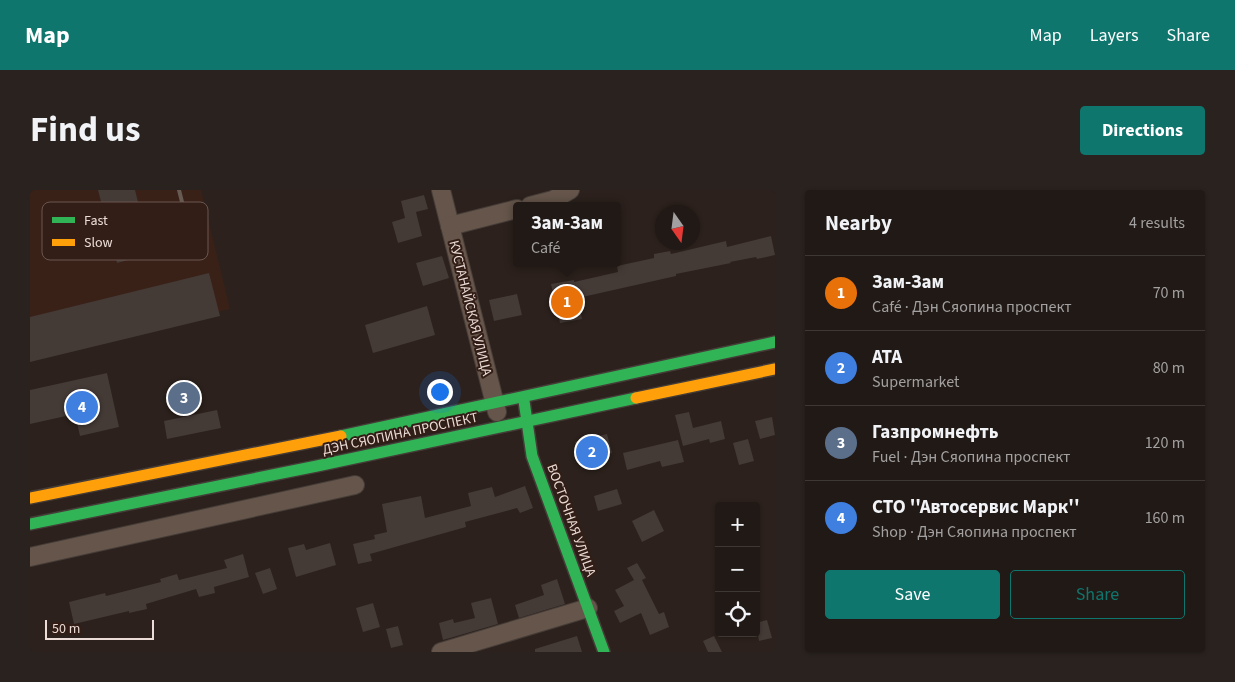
<!DOCTYPE html>
<html lang="en">
<head>
<meta charset="utf-8">
<style>
	body { margin:0; font-family:"Source Sans 3",sans-serif; background:#29221e; color:#f1f3f6 }
	.controls { position:absolute; right:15px; bottom:15px; display:grid; overflow:hidden; border-radius:5px; box-shadow:0 1px 4px #0004 }
	.controls button { width:45px; height:45px; display:grid; place-items:center; padding:0; border:0; border-bottom:1px solid #3e3834; background:#211915; color:#f1f3f6; font:25px sans-serif }
	.compass { position:absolute; left:625px; top:15px; width:45px; height:45px; border-radius:50%; background:#211915; box-shadow:0 1px 4px #0004; rotate:166deg }
	.scale { position:absolute; left:15px; bottom:12px; width:109px; box-sizing:border-box; padding-left:5px; border:2px solid #ebdcd7; border-top:0; font-size:14px; line-height:18px; white-space:nowrap; color:#ebdcd7; -webkit-text-stroke:4px #321e16; paint-order:stroke }
	.you { position:absolute; left:409px; top:201px; width:18px; height:18px; margin:-12px; border:4px solid #fff; border-radius:50%; background:#1a73e8; box-shadow:0 0 0 8px #1a73e833 }
	.badge { display:grid; place-items:center; width:32px; height:32px; border-radius:50%; background:#0f766e; color:#fff; font-size:16px; font-weight:700 }
	.pin { position:absolute; translate:-50% -50%; border:2px solid #fff; box-shadow:0 1px 5px #0006 }
	.popup { position:absolute; left:483px; top:12px; width:108px; height:65px; box-sizing:border-box; display:grid; place-content:center; border-radius:5px; background:#211915; filter:drop-shadow(0 1px 4px #0005); font-size:16px; white-space:nowrap; color:#a2a0a0 }
	.popup b { font-size:19px; color:#f1f3f6 }
	.popup::after { content:''; position:absolute; left:50%; top:100%; margin-left:-10px; border:10px solid transparent; border-top-color:#211915 }
	.list { margin:0; padding:0; list-style:none }
	h2 { display:flex; justify-content:space-between; align-items:center; height:65px; margin:0; padding:0 20px; font-size:21px }
	h2 small { font-size:16px; font-weight:400; color:#a2a0a0 }
	.list li { display:grid; grid-template-columns:32px 1fr auto; gap:15px; align-items:center; box-sizing:border-box; height:75px; padding:0 20px; border-top:1px solid #3e3834 }
	.list b { display:block; font-size:19px; white-space:nowrap }
	.list p { margin:0; font-size:16px; white-space:nowrap; color:#a2a0a0 }
	.list em { font-size:16px; font-style:normal; color:#a2a0a0 }
	.actions { display:flex; gap:10px; padding:15px 20px }
	.actions a { flex:1; padding:11px 0; border:1px solid #0f766e; border-radius:5px; text-align:center; font-size:18px; color:#0f766e }
	.actions .main { background:#0f766e; color:#fff }
	.icon { flex:none; width:28px; height:28px; fill:none; stroke:currentColor; stroke-width:2; stroke-linecap:round; stroke-linejoin:round }
	.map { position:relative; flex:none; width:745px; height:462px; overflow:hidden; border-radius:5px }
	header { display:flex; align-items:center; gap:30px; box-sizing:border-box; height:70px; padding:0 25px; background:#0f766e; color:#fff }
	header strong { font-size:24px }
	nav { display:flex; gap:28px; margin-inline-start:auto; font-size:18px }
	.intro { display:flex; align-items:center; justify-content:space-between; box-sizing:border-box; height:120px; padding:0 30px }
	h1 { margin:0; font-size:35px }
	.button { padding:12px 22px; border-radius:5px; background:#0f766e; color:#fff; font-size:18px; font-weight:700 }
	main { display:flex; gap:30px; padding:0 30px }
	aside { flex:1; background:#211915; border-radius:5px; box-shadow:0 1px 4px #0004 }
	.map>svg:first-child { display:block }
	.built { fill:#3a2118 }
	.building { fill:#443a36 }
	.lines { fill:none; stroke-linecap:round; stroke-linejoin:round }
	.street-casing { stroke:#453c38; stroke-width:20 }
	.fast-casing { stroke:#453c38; stroke-width:14 }
	.slow-casing { stroke:#453c38; stroke-width:14 }
	.street { stroke:#65554a; stroke-width:18 }
	.fast { stroke:#30b455; stroke-width:11 }
	.slow { stroke:#ff9f0a; stroke-width:11 }
	.rail { stroke:#675a52; stroke-width:4 }
	.labels { text-anchor:middle; stroke-width:4; stroke-linejoin:round; paint-order:stroke }
	.street-label { font-size:14px; fill:#ebdcd7; stroke:#321e16 }
	.key { fill:#321e16; stroke:#6a5750; stroke-width:1 }
	.key-label { font-size:14px; fill:#ebdcd7 }
</style>
</head>
<body>
<header>
<strong>Map</strong>
<nav><a>Map</a><a>Layers</a><a>Share</a></nav>
</header>
<div class="intro"><h1>Find us</h1><a class="button">Directions</a></div>
<main>
<div class="map">
<svg width="745" height="462" viewBox="0 0 745 462">
	<rect width="100%" height="100%" fill="#2c211c"/>
	<polygon class="built" points="0,0 171,0 200,119 0,168"/>
	<g class="building">
		<polygon points="68,0 105,0 121,64 87,73"/>
		<polygon points="394,5 398,19 386,22 392,46 368,53 362,32 375,28 371,11"/>
		<polygon points="741,46 745,65 727,69 726,67 700,72 701,73 646,84 646,86 548,108 552,129 530,133 521,94 544,90 544,92 588,82 587,76 624,68 624,64 640,61 641,64 696,51 697,57"/>
		<polygon points="412,66 419,88 393,96 386,73"/>
		<polygon points="179,83 190,126 0,172 0,127"/>
		<polygon points="487,104 492,125 464,131 459,110"/>
		<polygon points="397,116 405,145 343,163 335,135"/>
		<polygon points="77,183 89,237 50,246 45,224 0,234 0,200"/>
		<polygon points="187,220 191,238 137,249 134,231"/>
		<polygon points="659,222 663,238 691,231 695,249 680,253 679,249 653,256 645,225"/>
		<polygon points="742,227 745,245 730,249 725,231"/>
		<polygon points="577,244 582,263 550,271 545,252"/>
		<polygon points="718,249 724,271 709,275 703,253"/>
		<polygon points="648,250 654,272 632,277 630,271 597,280 593,263"/>
		<polygon points="495,296 503,318 490,323 487,318 435,332 436,337 340,364 342,371 328,374 323,354 345,349 344,345 357,342 352,314 391,306 395,328 441,316 438,303 462,297 465,307"/>
		<polygon points="587,299 592,314 568,321 564,306"/>
		<polygon points="624,320 634,341 612,352 602,331"/>
		<polygon points="300,353 306,375 266,387 258,358 274,354 276,360"/>
		<polygon points="213,364 219,387 184,397 185,403 169,407 166,399 116,414 117,419 99,423 99,421 44,434 39,412 75,403 76,406 131,392 130,389 147,384 149,390 197,378 194,370"/>
		<polygon points="607,373 616,388 612,390 629,424 634,422 639,437 620,445 611,423 590,433 584,421 594,416 585,400 604,390 597,378"/>
		<polygon points="240,378 247,399 233,404 225,383"/>
		<polygon points="527,389 535,414 489,428 485,415 514,405 511,395"/>
		<polygon points="461,408 468,434 413,450 409,433 423,429 424,433 445,428 441,413"/>
		<polygon points="343,413 350,437 333,442 326,418"/>
		<polygon points="737,430 742,448 729,451 726,433"/>
		<polygon points="368,436 373,455 361,458 356,439"/>
		<polygon points="547,446 552,462 505,462 505,459"/>
		<polygon points="684,446 692,462 678,462 673,451"/>
	</g>
	<g class="lines">
		<g class="street-casing">
			<g id="street">
				<polyline points="411,0 467,222"/>
				<polyline points="500,16 523,10 540,0"/>
				<polyline points="420,36 487,19"/>
				<polyline points="0,367 325,295"/>
				<polyline points="411,462 558,418"/>
			</g>
		</g>
		<g class="fast-casing">
			<g id="fast">
				<polyline points="494,211 502,266 574,462"/>
				<polyline points="311,246 745,152"/>
				<polyline points="0,334 287,276 606,208"/>
			</g>
		</g>
		<g class="slow-casing">
			<g id="slow">
				<polyline points="606,208 745,179"/>
				<polyline points="0,308 311,246"/>
			</g>
		</g>
		<use href="#street" class="street"/>
		<use href="#fast" class="fast"/>
		<use href="#slow" class="slow"/>
		<polyline class="rail" points="149,0 162,52"/>
	</g>
	<g class="labels">
		<g class="street-label">
			<text transform="translate(441 118) rotate(76)" y="5">КУСТАНАЙСКАЯ УЛИЦА</text>
			<text transform="translate(370 243) rotate(-12)" y="5">ДЭН СЯОПИНА ПРОСПЕКТ</text>
			<text transform="translate(542 330) rotate(70)" y="5">ВОСТОЧНАЯ УЛИЦА</text>
		</g>
	</g>
	<rect x="12" y="12" width="166" height="58" rx="8" class="key"/>
	<rect x="22" y="27" width="23" height="6" fill="#30b455"/>
	<rect x="22" y="49" width="23" height="7" fill="#ff9f0a"/>
	<g class="key-label">
		<text x="54" y="35">Fast</text>
		<text x="54" y="57">Slow</text>
	</g>
</svg>
<div class="controls">
<button>+</button>
<button>−</button>
<button><svg class="icon" aria-label="locate" viewBox="0 0 24 24"><circle cx="12" cy="12" r="6"/><path d="M12 2v4M12 18v4M2 12h4M18 12h4"/></svg></button>
</div>
<svg class="compass" viewBox="-18 -18 36 36"><path d="M0-13l5 13h-10z" fill="#e53935"/><path d="M0 13l5-13h-10z" fill="#a2a0a0"/></svg>
<div class="scale">50 m</div>
<div class="you"></div>
<div class="pin badge" style="left:537px;top:112px;background:#e8710a">1</div>
<div class="popup"><b>Зам-Зам</b>Café</div>
<div class="pin badge" style="left:562px;top:262px;background:#3f7fe0">2</div>
<div class="pin badge" style="left:154px;top:208px;background:#5c6f8a">3</div>
<div class="pin badge" style="left:52px;top:217px;background:#3f7fe0">4</div>
</div>
<aside>
<h2>Nearby<small>4 results</small></h2>
<ul class="list">
<li><span class="badge" style="background:#e8710a">1</span><div><b>Зам-Зам</b><p>Café · Дэн Сяопина проспект</p></div><em>70 m</em></li>
<li><span class="badge" style="background:#3f7fe0">2</span><div><b>АТА</b><p>Supermarket</p></div><em>80 m</em></li>
<li><span class="badge" style="background:#5c6f8a">3</span><div><b>Газпромнефть</b><p>Fuel · Дэн Сяопина проспект</p></div><em>120 m</em></li>
<li><span class="badge" style="background:#3f7fe0">4</span><div><b>СТО ''Автосервис Марк''</b><p>Shop · Дэн Сяопина проспект</p></div><em>160 m</em></li>
</ul>
<div class="actions"><a class="main">Save</a><a>Share</a></div>
</aside>
</main>
</body>
</html>
